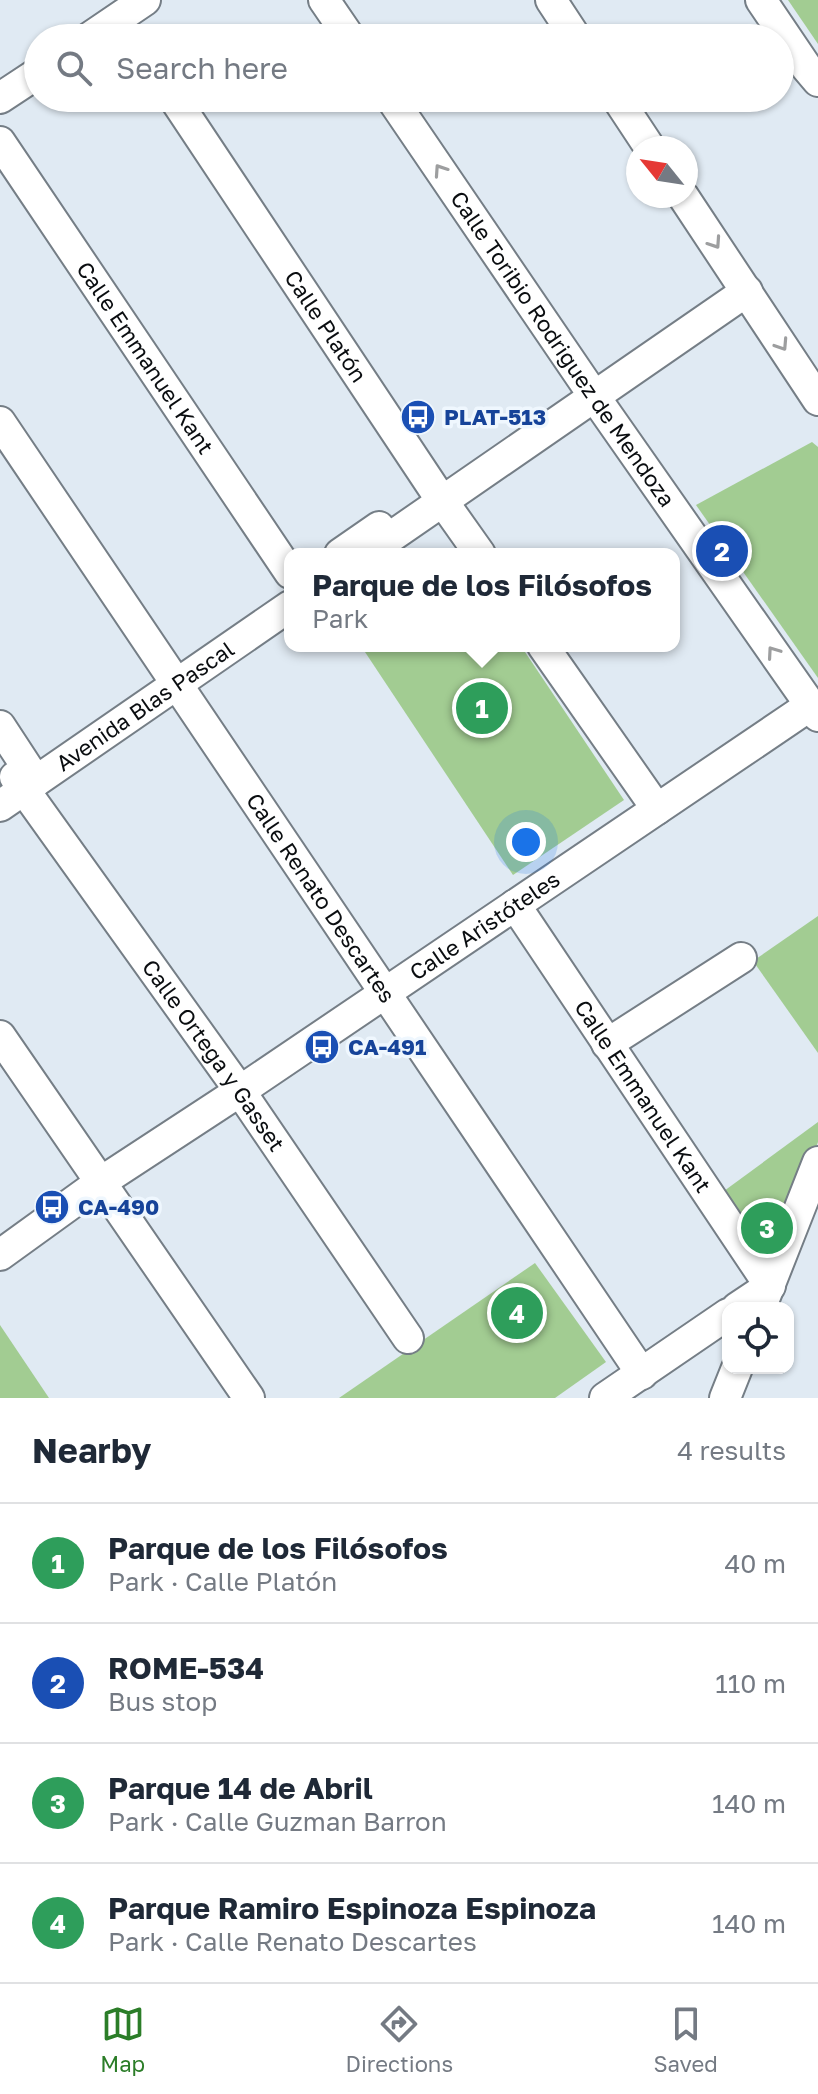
<!DOCTYPE html>
<html lang="en">
<head>
<meta charset="utf-8">
<style>
	body { margin:0; font-family:"Golos Text",sans-serif; background:#f6f6f7; color:#1f2937 }
	.controls { position:absolute; right:24px; bottom:24px; display:grid; overflow:hidden; border-radius:16px; box-shadow:0 2px 6px #0004 }
	.controls button { width:72px; height:72px; display:grid; place-items:center; padding:0; border:0; border-bottom:2px solid #e0e1e3; background:#fff; color:#1f2937; font:40px sans-serif }
	.compass { position:absolute; left:626px; top:136px; width:72px; height:72px; border-radius:50%; background:#fff; box-shadow:0 2px 6px #0004; rotate:300deg }
	.you { position:absolute; left:526px; top:842px; width:28px; height:28px; margin:-20px; border:6px solid #fff; border-radius:50%; background:#1a73e8; box-shadow:0 0 0 12px #1a73e833 }
	.badge { display:grid; place-items:center; width:52px; height:52px; border-radius:50%; background:#2b7d28; color:#fff; font-size:26px; font-weight:700 }
	.pin { position:absolute; translate:-50% -50%; border:4px solid #fff; box-shadow:0 2px 8px #0006 }
	.popup { position:absolute; left:284px; top:548px; width:396px; height:104px; box-sizing:border-box; display:grid; place-content:center; border-radius:16px; background:#fff; filter:drop-shadow(0 2px 6px #0005); font-size:26px; white-space:nowrap; color:#747a83 }
	.popup b { font-size:30px; color:#1f2937 }
	.popup::after { content:''; position:absolute; left:50%; top:100%; margin-left:-16px; border:16px solid transparent; border-top-color:#fff }
	.list { margin:0; padding:0; list-style:none }
	h2 { display:flex; justify-content:space-between; align-items:center; height:104px; margin:0; padding:0 32px; font-size:34px }
	h2 small { font-size:26px; font-weight:400; color:#747a83 }
	.list li { display:grid; grid-template-columns:52px 1fr auto; gap:24px; align-items:center; box-sizing:border-box; height:120px; padding:0 32px; border-top:2px solid #e0e1e3 }
	.list b { display:block; font-size:30px; white-space:nowrap }
	.list p { margin:0; font-size:26px; white-space:nowrap; color:#747a83 }
	.list em { font-size:26px; font-style:normal; color:#747a83 }
	.icon { flex:none; width:44px; height:44px; fill:none; stroke:currentColor; stroke-width:2; stroke-linecap:round; stroke-linejoin:round }
	.map { position:relative; flex:none; width:818px; height:1398px; overflow:hidden }
	.search { position:absolute; background:#fff; box-shadow:0 2px 6px #0004; left:24px; right:24px; top:24px; height:88px; display:flex; align-items:center; gap:20px; box-sizing:border-box; padding:0 28px; border-radius:44px; color:#747a83; font-size:30px }
	.sheet { height:584px; background:#fff }
	nav { display:flex; justify-content:space-around; align-items:center; box-sizing:border-box; height:112px; border-top:2px solid #e0e1e3; background:#fff; font-size:22px; color:#747a83 }
	nav a { display:grid; justify-items:center; gap:4px }
	nav .on { color:#2b7d28 }
	.map>svg:first-child { display:block }
	.green { fill:#a2cc92 }
	.lines { fill:none; stroke-linecap:round; stroke-linejoin:round }
	.minor-casing { stroke:#757e86; stroke-width:34 }
	.minor { stroke:#fff; stroke-width:30 }
	.oneway { stroke:#9d9e9f }
	.labels { text-anchor:middle; stroke-width:7; stroke-linejoin:round; paint-order:stroke }
	.street-label { font-size:22px; fill:#0a0d10; stroke:#eff7fe }
	.transit-label { font-size:22px; font-weight:bold; fill:#164399; stroke:#eff7fe; text-anchor:start }
</style>
</head>
<body>
<div class="map">
<svg width="818" height="1398" viewBox="0 0 818 1398">
	<rect width="100%" height="100%" fill="#e0eaf3"/>
	<g class="green">
		<polygon points="788,0 818,0 818,44"/>
		<polygon points="812,442 818,447 818,678 696,505"/>
		<polygon points="361,646 521,646 624,800 513,875"/>
		<polygon points="818,916 818,1053 753,961"/>
		<polygon points="818,1122 818,1142 773,1265 724,1191"/>
		<polygon points="535,1263 606,1362 555,1398 339,1398"/>
		<polygon points="0,1325 49,1398 0,1398"/>
	</g>
	<g class="lines">
		<g class="minor-casing">
			<g id="minor">
				<polyline points="324,0 350,38"/>
				<polyline points="551,0 576,38"/>
				<polyline points="761,0 807,68 818,81"/>
				<polyline points="89,38 145,0"/>
				<polyline points="0,98 38,73"/>
				<path id="s1" d="M 174,98 L 434,489 L 480,554"/>
				<path id="s2" d="M 391,98 L 594,396 L 818,716"/>
				<polyline points="617,98 650,148"/>
				<path id="s3" d="M 0,142 L 290,573"/>
				<polyline points="683,196 818,400"/>
				<path id="s4" d="M 0,422 L 642,1374"/>
				<polyline points="340,554 379,527"/>
				<polyline points="366,554 747,291"/>
				<polyline points="543,646 657,809"/>
				<polyline points="0,726 36,781"/>
				<path id="s5" d="M 15,777 L 240,1091 L 408,1338"/>
				<path id="s6" d="M 0,806 L 290,606"/>
				<path id="s7" d="M 515,905 L 770,1286 L 737,1308"/>
				<polyline points="0,1036 249,1398"/>
				<polyline points="607,1044 741,958"/>
				<path id="s8" d="M 0,1255 L 101,1182 L 240,1091 L 811,705"/>
				<polyline points="764,1299 818,1162"/>
				<polyline points="605,1398 728,1314"/>
				<polyline points="725,1398 737,1368"/>
			</g>
		</g>
		<use href="#minor" class="minor"/>
	</g>
	<defs><path id="oneway-chevron" d="M-2-3.5L2.5 0L-2 3.5" fill="none" stroke-width="1.6" stroke-linecap="round" stroke-linejoin="round" transform="scale(2)"/></defs>
	<g class="oneway">
		<use href="#oneway-chevron" transform="translate(440 170) rotate(-124)"/>
		<use href="#oneway-chevron" transform="translate(715 243) rotate(56)"/>
		<use href="#oneway-chevron" transform="translate(782 345) rotate(57)"/>
		<use href="#oneway-chevron" transform="translate(773 652) rotate(-125)"/>
	</g>
	<defs>
		<g id="bus-disc" transform="scale(1.8)"><circle r="9.5" fill="#1a4fb4" stroke="#eff7fe"/><path d="M-5-6H5V4H4V6H2V4H-2V6H-4V4H-5ZM-3.5-4V0h7V-4ZM-3.5 1.2v1.5H-2V1.2ZM2 1.2v1.5H3.5V1.2Z" fill="#fff"/></g>
	</defs>
	<g fill-rule="evenodd">
		<use href="#bus-disc" x="418" y="417"/>
		<use href="#bus-disc" x="322" y="1047"/>
		<use href="#bus-disc" x="52" y="1207"/>
	</g>
	<g class="labels">
		<g class="street-label">
			<text dy="8" stroke="none"><textPath href="#s1" startOffset="274">Calle Platón</textPath></text>
			<text dy="8" stroke="none"><textPath href="#s2" startOffset="304">Calle Toribio Rodriguez de Mendoza</textPath></text>
			<text dy="8" stroke="none"><textPath href="#s3" startOffset="260">Calle Emmanuel Kant</textPath></text>
			<text dy="8" stroke="none"><textPath href="#s6" startOffset="176">Avenida Blas Pascal</textPath></text>
			<text dy="8" stroke="none"><textPath href="#s4" startOffset="574">Calle Renato Descartes</textPath></text>
			<text dy="8" stroke="none"><textPath href="#s8" startOffset="586">Calle Aristóteles</textPath></text>
			<text dy="8" stroke="none"><textPath href="#s5" startOffset="342">Calle Ortega y Gasset</textPath></text>
			<text dy="8" stroke="none"><textPath href="#s7" startOffset="230">Calle Emmanuel Kant</textPath></text>
		</g>
		<g class="transit-label">
			<text x="444" y="425">PLAT-513</text>
			<text x="348" y="1055">CA-491</text>
			<text x="78" y="1215">CA-490</text>
		</g>
	</g>
</svg>
<div class="controls">
<button><svg class="icon" aria-label="locate" viewBox="0 0 24 24"><circle cx="12" cy="12" r="6"/><path d="M12 2v4M12 18v4M2 12h4M18 12h4"/></svg></button>
</div>
<svg class="compass" viewBox="-18 -18 36 36"><path d="M0-13l5 13h-10z" fill="#e53935"/><path d="M0 13l5-13h-10z" fill="#747a83"/></svg>
<div class="you"></div>
<div class="pin badge" style="left:482px;top:708px;background:#2e9e5b">1</div>
<div class="popup"><b>Parque de los Filósofos</b>Park</div>
<div class="pin badge" style="left:722px;top:551px;background:#1a4fb4">2</div>
<div class="pin badge" style="left:767px;top:1228px;background:#2e9e5b">3</div>
<div class="pin badge" style="left:517px;top:1313px;background:#2e9e5b">4</div>
<div class="search"><svg class="icon" aria-label="search" viewBox="0 0 24 24"><circle cx="10" cy="10" r="6"/><path d="M15 15l6 6"/></svg>Search here</div>
</div>
<section class="sheet">
<h2>Nearby<small>4 results</small></h2>
<ul class="list">
<li><span class="badge" style="background:#2e9e5b">1</span><div><b>Parque de los Filósofos</b><p>Park · Calle Platón</p></div><em>40 m</em></li>
<li><span class="badge" style="background:#1a4fb4">2</span><div><b>ROME-534</b><p>Bus stop</p></div><em>110 m</em></li>
<li><span class="badge" style="background:#2e9e5b">3</span><div><b>Parque 14 de Abril</b><p>Park · Calle Guzman Barron</p></div><em>140 m</em></li>
<li><span class="badge" style="background:#2e9e5b">4</span><div><b>Parque Ramiro Espinoza Espinoza</b><p>Park · Calle Renato Descartes</p></div><em>140 m</em></li>
</ul>
</section>
<nav>
<a class="on"><svg class="icon" aria-label="map" viewBox="0 0 24 24"><path d="M3 6l6-2 6 2 6-2v14l-6 2-6-2-6 2zM9 4v14M15 6v14"/></svg>Map</a>
<a><svg class="icon" aria-label="directions" viewBox="0 0 24 24"><path d="M12 3l9 9-9 9-9-9zM9 14v-3h6M13 9l2 2-2 2"/></svg>Directions</a>
<a><svg class="icon" aria-label="saved" viewBox="0 0 24 24"><path d="M7 4h10v16l-5-4-5 4z"/></svg>Saved</a>
</nav>
</body>
</html>
